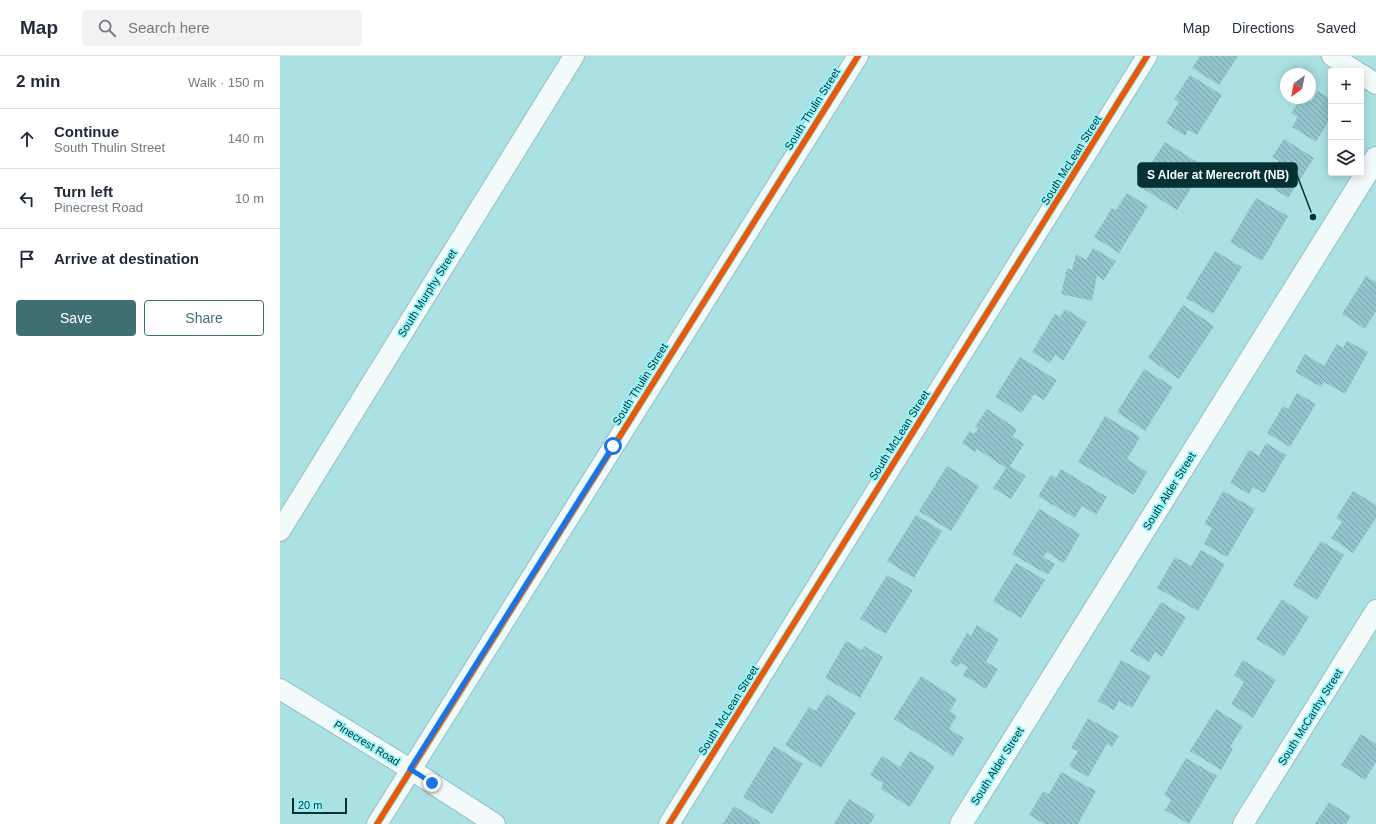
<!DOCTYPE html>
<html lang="en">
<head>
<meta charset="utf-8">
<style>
	body { margin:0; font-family:Helvetica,sans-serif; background:#f2f2f3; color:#1f2937 }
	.controls { position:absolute; right:12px; top:12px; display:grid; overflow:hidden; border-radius:4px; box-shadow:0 2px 10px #0003 }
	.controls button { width:36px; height:36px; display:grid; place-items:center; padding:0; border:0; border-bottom:1px solid #e0e1e3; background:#fff; color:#1f2937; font:20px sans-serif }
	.compass { position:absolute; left:1000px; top:12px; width:36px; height:36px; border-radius:50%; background:#fff; box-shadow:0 2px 10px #0003; rotate:212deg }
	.scale { position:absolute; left:12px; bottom:10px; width:55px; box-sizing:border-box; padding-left:4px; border:2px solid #043234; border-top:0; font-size:11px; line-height:14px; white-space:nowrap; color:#043234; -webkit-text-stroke:3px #95f6fb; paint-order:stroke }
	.stop { position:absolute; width:12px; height:12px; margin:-9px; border:3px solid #1a73e8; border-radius:50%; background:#fff }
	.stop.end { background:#1a73e8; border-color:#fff; box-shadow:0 1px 4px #0008 }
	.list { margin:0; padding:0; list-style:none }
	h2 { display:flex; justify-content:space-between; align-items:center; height:52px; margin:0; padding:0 16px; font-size:17px }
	h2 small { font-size:13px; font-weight:400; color:#747a83 }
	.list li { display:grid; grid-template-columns:26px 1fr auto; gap:12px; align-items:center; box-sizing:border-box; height:60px; padding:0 16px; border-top:1px solid #e0e1e3 }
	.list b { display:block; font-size:15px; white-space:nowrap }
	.list p { margin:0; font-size:13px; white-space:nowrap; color:#747a83 }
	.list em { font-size:13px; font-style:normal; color:#747a83 }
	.actions { display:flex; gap:8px; padding:12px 16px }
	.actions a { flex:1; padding:9px 0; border:1px solid #3f6f72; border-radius:4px; text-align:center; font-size:14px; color:#3f6f72 }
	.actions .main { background:#3f6f72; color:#fff }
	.icon { flex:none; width:22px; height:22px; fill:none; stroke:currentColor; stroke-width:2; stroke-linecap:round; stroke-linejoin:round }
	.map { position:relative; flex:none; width:1096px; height:768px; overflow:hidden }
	header { display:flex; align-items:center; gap:24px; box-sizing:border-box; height:56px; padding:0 20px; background:#fff; border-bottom:1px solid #e0e1e3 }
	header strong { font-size:19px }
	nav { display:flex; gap:22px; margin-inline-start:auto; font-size:14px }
	.search { width:280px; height:36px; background:#f2f2f3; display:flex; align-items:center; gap:10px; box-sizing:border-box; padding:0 14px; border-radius:4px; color:#747a83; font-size:15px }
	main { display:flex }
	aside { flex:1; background:#fff }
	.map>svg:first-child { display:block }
	.building { fill:url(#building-back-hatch) }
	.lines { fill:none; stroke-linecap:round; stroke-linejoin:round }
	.street-casing { stroke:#93bec1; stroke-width:22 }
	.secondary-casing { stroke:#93bec1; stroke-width:24 }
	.street { stroke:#f3fafb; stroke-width:20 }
	.secondary { stroke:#f3fafb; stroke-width:22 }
	.cycleway-casing { stroke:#95f6fb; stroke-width:8 }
	.cycleway { stroke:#e8590c; stroke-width:6 }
	.route { stroke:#1a73e8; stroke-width:5 }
	.labels { text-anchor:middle; stroke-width:3.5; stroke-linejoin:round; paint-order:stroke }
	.street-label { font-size:11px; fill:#043234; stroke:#95f6fb }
	.leader { fill:none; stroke:#043234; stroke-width:1.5 }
	.callout-dot { fill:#043234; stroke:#95f6fb; stroke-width:1.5 }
	.callout { fill:#043234; stroke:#043234; stroke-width:1.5 }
	.callout-label { font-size:12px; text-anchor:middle; font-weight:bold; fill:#fff }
</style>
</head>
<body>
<header>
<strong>Map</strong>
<div class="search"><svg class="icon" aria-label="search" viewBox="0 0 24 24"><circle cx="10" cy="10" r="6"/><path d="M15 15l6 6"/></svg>Search here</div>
<nav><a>Map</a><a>Directions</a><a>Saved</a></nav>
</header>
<main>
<aside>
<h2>2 min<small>Walk · 150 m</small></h2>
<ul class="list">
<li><svg class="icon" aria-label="ahead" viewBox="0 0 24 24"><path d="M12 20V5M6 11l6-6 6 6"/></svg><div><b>Continue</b><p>South Thulin Street</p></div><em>140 m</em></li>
<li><svg class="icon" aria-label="left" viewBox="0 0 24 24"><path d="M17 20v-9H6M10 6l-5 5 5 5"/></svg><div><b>Turn left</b><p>Pinecrest Road</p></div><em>10 m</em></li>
<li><svg class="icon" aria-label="arrive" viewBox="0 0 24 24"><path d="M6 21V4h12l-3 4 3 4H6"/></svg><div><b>Arrive at destination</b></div></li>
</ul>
<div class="actions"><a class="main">Save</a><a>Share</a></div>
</aside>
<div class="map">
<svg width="1096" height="768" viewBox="0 0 1096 768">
	<defs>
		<pattern id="building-back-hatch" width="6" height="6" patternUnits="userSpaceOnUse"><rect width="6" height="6" fill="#92c5cd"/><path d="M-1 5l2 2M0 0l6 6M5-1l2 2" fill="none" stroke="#75a1a7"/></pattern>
	</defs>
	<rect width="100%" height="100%" fill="#ace1e4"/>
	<g class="building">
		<polygon points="920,0 958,0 939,29 912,12"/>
		<polygon points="910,19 942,39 917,79 908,74 905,80 886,67 899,46 894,43"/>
		<polygon points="1038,35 1051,43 1051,61 1036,86 1012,71 1018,61 1011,57 1021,42 1025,42 1031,46"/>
		<polygon points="1004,83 1034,102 1008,142 985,127 999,105 992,101"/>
		<polygon points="885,86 925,111 897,154 857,129"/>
		<polygon points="847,137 868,150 839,197 814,181 832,152 836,154"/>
		<polygon points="976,142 1008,160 982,205 950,186"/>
		<polygon points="813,192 836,205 824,224 817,220 812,245 781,238 787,212 792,214 796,198 806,204"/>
		<polygon points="935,195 962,211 933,258 906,242"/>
		<polygon points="1086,220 1096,226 1096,255 1085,273 1062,258"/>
		<polygon points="903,249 934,270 899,323 868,302"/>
		<polygon points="785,253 807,266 783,305 775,299 770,307 752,296 775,258 780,261"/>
		<polygon points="1067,285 1088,296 1065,338 1044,326 1041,331 1015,316 1025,298 1044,310 1057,288 1063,292"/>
		<polygon points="740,301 777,324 764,344 754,338 742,357 715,341"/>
		<polygon points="864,313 893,331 865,375 837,356"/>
		<polygon points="1017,337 1036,348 1010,391 987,377 1003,350 1008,353"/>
		<polygon points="707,353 737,373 733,380 744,388 730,410 746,420 731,443 713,432 726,412 697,393 695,396 682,387 690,375 694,378 698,373 695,371"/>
		<polygon points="825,360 860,381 847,403 867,416 854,439 798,406"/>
		<polygon points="986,387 1006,399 984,437 973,431 969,438 950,427 969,394 979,400"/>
		<polygon points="667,410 699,430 671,475 639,455"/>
		<polygon points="781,413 827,441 816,459 802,450 795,462 758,440 771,419 776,422"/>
		<polygon points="943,435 975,453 947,501 924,488 932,472 924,468"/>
		<polygon points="1073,435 1096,449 1096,462 1073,497 1051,482 1062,466 1056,462"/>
		<polygon points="759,453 800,478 784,507 767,496 763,501 775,508 768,519 732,498"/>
		<polygon points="636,459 662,475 634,522 607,505"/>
		<polygon points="1041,485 1064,499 1037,544 1013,529"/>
		<polygon points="921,494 945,508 918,555 877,532 895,501 911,510"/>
		<polygon points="736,507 765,524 741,562 713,545"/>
		<polygon points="607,519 633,534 606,578 580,563"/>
		<polygon points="1002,543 1029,561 1004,600 976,583"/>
		<polygon points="881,546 906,561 882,601 875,596 869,606 850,595"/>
		<polygon points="697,569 719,583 706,606 718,613 706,633 683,619 688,611 680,607 678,611 670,606 687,577 691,580"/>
		<polygon points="566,585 582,594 584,590 603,601 580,642 545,622"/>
		<polygon points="841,604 871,620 852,652 839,645 834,654 818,645"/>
		<polygon points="963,604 996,624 973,662 951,648 964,626 954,619"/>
		<polygon points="641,620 677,643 670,655 677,660 669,673 684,682 673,700 614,663"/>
		<polygon points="547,638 576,657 541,712 505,689 529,651 536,655"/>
		<polygon points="936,653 963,670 950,691 953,693 941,714 910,695"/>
		<polygon points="808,662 839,680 832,691 827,688 808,721 789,710 798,695 791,692"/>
		<polygon points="1081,678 1096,688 1096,706 1085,724 1061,709"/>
		<polygon points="494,690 523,708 492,758 463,741"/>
		<polygon points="630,695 655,710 630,751 601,733 603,727 590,719 602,700 620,711"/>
		<polygon points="906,702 937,720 909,768 885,754 891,744 884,739"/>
		<polygon points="781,716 816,735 798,768 764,768 749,759 763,735 769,738"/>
		<polygon points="569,743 595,759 590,768 554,768"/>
		<polygon points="1049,746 1071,760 1066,768 1035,768"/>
		<polygon points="454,750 480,766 479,768 443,768"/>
	</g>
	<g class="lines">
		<g class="street-casing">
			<g id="street">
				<polyline points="1052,0 1076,15"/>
				<polyline points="1081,18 1096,28"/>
				<polyline points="0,475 294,0"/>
				<polyline points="0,633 130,713 215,768"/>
				<polyline points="97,768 578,0"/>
				<polyline points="389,768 867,0"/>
				<polyline points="963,768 1096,554"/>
			</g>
		</g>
		<g class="secondary-casing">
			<polyline id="secondary" points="681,768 1096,102"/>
		</g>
		<use href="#street" class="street"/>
		<use href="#secondary" class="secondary"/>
		<g class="cycleway-casing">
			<g id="cycleway">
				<polyline points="97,768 578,0"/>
				<polyline points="389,768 867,0"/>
			</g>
		</g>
		<use href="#cycleway" class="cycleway"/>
	</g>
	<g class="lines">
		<polyline class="route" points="152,727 130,713 333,390"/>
	</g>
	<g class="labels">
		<g class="street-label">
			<text transform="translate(532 53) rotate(-58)" y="4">South Thulin Street</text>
			<text transform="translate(791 104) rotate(-58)" y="4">South McLean Street</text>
			<text transform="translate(147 237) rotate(-58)" y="4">South Murphy Street</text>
			<text transform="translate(360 328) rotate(-58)" y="4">South Thulin Street</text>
			<text transform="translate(619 379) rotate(-58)" y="4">South McLean Street</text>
			<text transform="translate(889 435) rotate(-58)" y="4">South Alder Street</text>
			<text transform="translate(448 654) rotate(-58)" y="4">South McLean Street</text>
			<text transform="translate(1030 661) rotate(-58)" y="4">South McCarthy Street</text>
			<text transform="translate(87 687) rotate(32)" y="4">Pinecrest Road</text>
			<text transform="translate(717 710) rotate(-58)" y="4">South Alder Street</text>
		</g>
	</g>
	<path class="leader" d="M1033 161L1017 119"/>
	<circle class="callout-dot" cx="1033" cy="161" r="4"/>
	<rect class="callout" x="858" y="107" width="159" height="24" rx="4"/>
	<g class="callout-label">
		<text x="938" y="123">S Alder at Merecroft (NB)</text>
	</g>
</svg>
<div class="controls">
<button>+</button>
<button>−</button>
<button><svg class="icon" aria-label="layers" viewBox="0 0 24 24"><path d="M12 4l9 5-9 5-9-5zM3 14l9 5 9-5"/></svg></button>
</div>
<svg class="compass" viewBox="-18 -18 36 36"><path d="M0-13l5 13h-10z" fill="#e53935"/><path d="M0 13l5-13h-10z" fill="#747a83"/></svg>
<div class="scale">20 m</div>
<div class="stop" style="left:333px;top:390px"></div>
<div class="stop end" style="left:152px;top:727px"></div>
</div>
</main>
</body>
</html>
